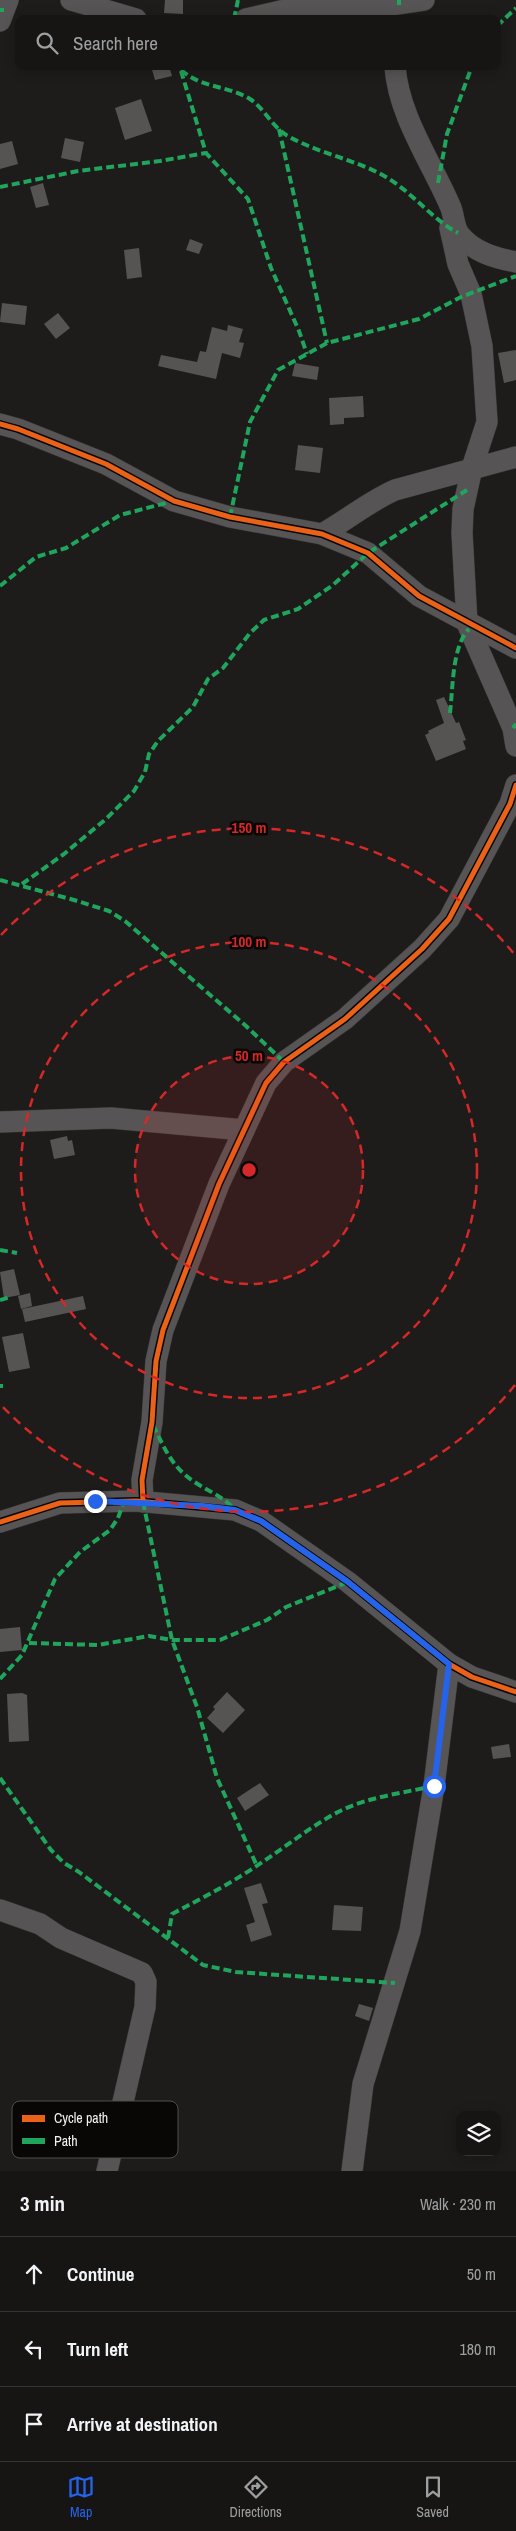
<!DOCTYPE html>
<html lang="en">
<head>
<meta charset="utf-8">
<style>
	body { margin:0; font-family:"Archivo Narrow",sans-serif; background:#232222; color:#f1f3f6 }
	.controls { position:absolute; right:15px; bottom:15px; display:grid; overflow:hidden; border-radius:10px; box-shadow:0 2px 12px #0003 }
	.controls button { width:45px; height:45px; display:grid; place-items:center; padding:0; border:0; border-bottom:1px solid #353434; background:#161514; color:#f1f3f6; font:25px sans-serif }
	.stop { position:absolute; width:15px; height:15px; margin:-11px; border:4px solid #2563eb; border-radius:50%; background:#fff }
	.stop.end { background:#2563eb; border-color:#fff; box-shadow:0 1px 5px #0008 }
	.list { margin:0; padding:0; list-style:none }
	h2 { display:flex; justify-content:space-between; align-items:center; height:65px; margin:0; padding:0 20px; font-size:21px }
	h2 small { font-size:16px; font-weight:400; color:#9e9fa0 }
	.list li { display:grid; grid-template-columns:32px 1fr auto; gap:15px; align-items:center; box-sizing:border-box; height:75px; padding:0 20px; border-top:1px solid #353434 }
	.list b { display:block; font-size:19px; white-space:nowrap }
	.list em { font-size:16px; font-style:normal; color:#9e9fa0 }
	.icon { flex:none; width:28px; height:28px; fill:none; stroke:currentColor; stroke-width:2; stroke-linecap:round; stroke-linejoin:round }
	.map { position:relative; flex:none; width:516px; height:2171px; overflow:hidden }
	.search { position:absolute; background:#161514; box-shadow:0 2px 12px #0003; left:15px; right:15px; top:15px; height:55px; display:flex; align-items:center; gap:12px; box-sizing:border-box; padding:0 18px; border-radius:10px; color:#9e9fa0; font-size:19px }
	.sheet { height:290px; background:#161514 }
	nav { display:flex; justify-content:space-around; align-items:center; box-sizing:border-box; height:70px; border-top:1px solid #353434; background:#161514; font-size:14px; color:#9e9fa0 }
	nav a { display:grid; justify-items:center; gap:2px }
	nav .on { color:#2563eb }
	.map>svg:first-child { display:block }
	.building { fill:#565453 }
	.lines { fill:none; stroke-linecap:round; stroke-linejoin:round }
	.minor-casing { stroke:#3b3938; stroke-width:22 }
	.minor { stroke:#565454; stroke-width:21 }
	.quiet { stroke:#20a55d; stroke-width:4; stroke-dasharray:8 4; stroke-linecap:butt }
	.cycleway-casing { stroke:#080706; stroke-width:8 }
	.cycleway { stroke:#ea6118; stroke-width:5 }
	.route { stroke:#2563eb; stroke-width:6 }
	.ring { fill:none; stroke:#d62828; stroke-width:2.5; stroke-dasharray:9 6 }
	.key { fill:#080706; stroke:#4f4e4c; stroke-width:1 }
	.key-label { font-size:14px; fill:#f4f2f0 }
	.centre { fill:#d62828; stroke:#080706; stroke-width:2.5 }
	.ring-label { font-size:15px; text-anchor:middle; font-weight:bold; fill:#d62828; stroke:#080706; stroke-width:5; stroke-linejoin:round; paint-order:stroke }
</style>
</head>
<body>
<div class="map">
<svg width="516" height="2171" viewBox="0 0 516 2171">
	<rect width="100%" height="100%" fill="#1e1c1b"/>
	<g class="building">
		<polygon points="165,0 183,0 183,14 164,13"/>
		<polygon points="151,66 169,66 172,76 155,80"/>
		<polygon points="141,99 152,131 125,140 115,108"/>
		<polygon points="65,138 84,142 80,162 61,158"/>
		<polygon points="12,141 18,164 0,169 0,144"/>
		<polygon points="43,183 49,205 36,208 30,187"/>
		<polygon points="190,239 203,244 199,254 186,250"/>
		<polygon points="139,248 142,277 127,279 124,250"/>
		<polygon points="2,303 27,306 25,325 0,322"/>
		<polygon points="58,313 70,328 56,339 44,324"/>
		<polygon points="228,325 243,329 239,342 244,343 240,358 222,353 216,379 158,366 161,355 197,362 200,351 206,352 212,327 227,331"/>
		<polygon points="516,350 516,380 504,383 498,353"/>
		<polygon points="295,363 319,367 317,380 292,376"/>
		<polygon points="363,396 364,417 344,418 344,424 330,425 329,398"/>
		<polygon points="298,445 323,448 320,473 295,470"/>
		<polygon points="444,697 456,723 459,722 466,740 463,741 466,749 436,761 425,735 429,733 428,731 444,723 436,700"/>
		<polygon points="67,1136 68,1141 72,1140 75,1155 54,1159 50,1140"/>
		<polygon points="14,1269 20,1295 4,1298 0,1272"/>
		<polygon points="30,1293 32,1306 21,1309 18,1296"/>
		<polygon points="83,1296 86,1309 25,1322 22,1309"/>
		<polygon points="23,1333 30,1368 9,1372 2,1337"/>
		<polygon points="20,1627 22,1650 0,1652 0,1629"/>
		<polygon points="227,1692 245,1710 223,1733 207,1718 215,1709 213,1707"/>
		<polygon points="22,1693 27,1695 29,1741 9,1742 7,1694"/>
		<polygon points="509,1744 511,1757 493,1759 491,1747"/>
		<polygon points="260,1783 269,1795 245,1811 237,1798"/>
		<polygon points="261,1883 268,1903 262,1904 272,1935 251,1942 246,1925 255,1922 244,1888"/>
		<polygon points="334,1905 363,1907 361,1931 332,1930"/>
		<polygon points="359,2004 373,2008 369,2021 355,2016"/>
	</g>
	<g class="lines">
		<g class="minor-casing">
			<g id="minor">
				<polyline points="71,0 136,19"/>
				<polyline points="246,19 298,7 370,8 424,0"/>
				<polyline points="0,21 8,0"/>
				<path d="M 395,66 C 398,115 432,163 451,208 C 454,216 454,227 459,234 C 473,252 495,258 516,262"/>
				<polyline points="450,228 458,264 471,294 482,346 487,422 472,468 463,509 462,533 467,623 513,728 516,746"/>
				<polyline points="0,424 18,429 106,464 174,501 230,517 322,534 368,553 419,596 516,648"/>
				<path d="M 322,534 C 347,520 368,502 395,490 L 516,457"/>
				<polyline points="0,1122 111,1118 244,1130"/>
				<polyline points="143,1502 142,1480 152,1422 156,1361 163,1330 219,1184 266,1083 284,1062 345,1019 422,949 449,919 510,804 516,785"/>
				<polyline points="0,1522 60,1503 136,1501 235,1510 261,1521 348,1582 449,1664 472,1677 516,1692"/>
				<polyline points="0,1910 40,1924 61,1938 142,1973 146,1982 145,2007 107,2171"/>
				<polyline points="352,2171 363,2084 410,1931 434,1786 449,1664"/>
			</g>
		</g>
		<use href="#minor" class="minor"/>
		<g class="quiet">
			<polyline points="399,0 399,5"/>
			<polyline points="0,10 4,10"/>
			<polyline points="234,19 238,0"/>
			<polyline points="497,26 516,8"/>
			<path d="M 181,70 C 203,89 227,85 250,99 C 265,109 272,127 288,136 C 319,154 355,159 386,177 C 413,193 432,219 458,233"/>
			<polyline points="181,71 206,153 248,199 271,268 299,331 307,354"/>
			<polyline points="279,129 327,343"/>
			<polyline points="438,183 447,134 472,66"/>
			<polyline points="0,187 78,171 160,161 206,153"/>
			<polyline points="230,517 250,422 278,370 327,343 419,319 461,297 516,276"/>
			<polyline points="0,586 36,557 66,548 120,515 174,501"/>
			<path d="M 450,713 C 453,688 452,646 469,629"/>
			<polyline points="513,728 516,724"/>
			<polyline points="0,880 74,900 109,911 125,921 246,1026 284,1062"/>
			<polyline points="22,884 64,854 106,819 134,791 145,772 149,754 158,741 193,707 208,679 223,668 250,633 264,620 298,609 333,585 368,553 467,490"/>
			<polyline points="0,1250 17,1253"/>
			<polyline points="0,1300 11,1297"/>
			<polyline points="0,1386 3,1386"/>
			<path d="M 153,1425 C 164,1447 171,1466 193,1481 C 208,1491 224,1497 235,1510"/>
			<polyline points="143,1502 172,1640 197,1707 217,1778 257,1866"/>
			<polyline points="29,1643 98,1645 149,1636 172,1640 220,1640 267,1620 286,1607 348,1582"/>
			<polyline points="0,1679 22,1655 55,1579 80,1552 110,1530 118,1518 124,1501"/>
			<polyline points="0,1778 51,1850 64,1863 79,1872 203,1965 236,1972 395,1983"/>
			<path d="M 168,1938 L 172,1914 C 200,1899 228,1885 255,1867 C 283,1849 308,1828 338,1812 C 367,1797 403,1793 434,1786"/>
		</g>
		<g class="cycleway-casing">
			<g id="cycleway">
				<polyline points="0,424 18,429 106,464 174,501 230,517 322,534 368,553 419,596 516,648"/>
				<polyline points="143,1502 142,1480 152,1422 156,1361 163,1330 219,1184 266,1083 284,1062 345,1019 422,949 449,919 510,804 516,785"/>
				<polyline points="0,1522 60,1503 136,1501 235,1510 261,1521 348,1582 449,1664 472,1677 516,1692"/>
			</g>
		</g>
		<use href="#cycleway" class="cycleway"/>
	</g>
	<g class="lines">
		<polyline class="route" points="95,1501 202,1506 235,1510 261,1521 348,1582 449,1664 434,1786"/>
	</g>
	<circle cx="249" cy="1170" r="114" fill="#d62828" fill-opacity=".12"/>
	<g class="ring">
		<circle cx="249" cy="1170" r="114"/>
		<circle cx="249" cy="1170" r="228"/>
		<path d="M515 1385A342 342 0 0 1 1 1405M1 935A342 342 0 0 1 515 955"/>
	</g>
	<rect x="12" y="2101" width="166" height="57" rx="8" class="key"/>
	<rect x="22" y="2115" width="23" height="7" fill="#ea6118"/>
	<rect x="22" y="2138" width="23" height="6" fill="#20a55d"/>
	<g class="key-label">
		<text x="54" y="2123">Cycle path</text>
		<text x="54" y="2146">Path</text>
	</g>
	<circle cx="249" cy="1170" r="8" class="centre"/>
	<g class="ring-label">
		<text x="249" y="833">150 m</text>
		<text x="249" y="947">100 m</text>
		<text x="249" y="1061">50 m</text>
	</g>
</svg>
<div class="controls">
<button><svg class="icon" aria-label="layers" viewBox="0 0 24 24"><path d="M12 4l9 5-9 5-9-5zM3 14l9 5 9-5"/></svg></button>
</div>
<div class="stop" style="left:434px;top:1786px"></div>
<div class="stop end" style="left:95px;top:1501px"></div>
<div class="search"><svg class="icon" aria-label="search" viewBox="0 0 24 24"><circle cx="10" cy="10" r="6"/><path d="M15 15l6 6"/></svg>Search here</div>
</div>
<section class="sheet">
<h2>3 min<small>Walk · 230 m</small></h2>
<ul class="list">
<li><svg class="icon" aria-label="ahead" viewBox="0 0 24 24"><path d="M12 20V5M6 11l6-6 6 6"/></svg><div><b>Continue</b></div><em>50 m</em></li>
<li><svg class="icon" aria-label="left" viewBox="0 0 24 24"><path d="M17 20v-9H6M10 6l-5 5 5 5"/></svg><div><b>Turn left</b></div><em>180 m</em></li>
<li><svg class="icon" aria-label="arrive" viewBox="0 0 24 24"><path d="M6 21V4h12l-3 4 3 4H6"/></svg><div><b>Arrive at destination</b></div></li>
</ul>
</section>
<nav>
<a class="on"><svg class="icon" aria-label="map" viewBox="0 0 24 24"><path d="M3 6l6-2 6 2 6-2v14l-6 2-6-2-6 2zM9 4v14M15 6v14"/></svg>Map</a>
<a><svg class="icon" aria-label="directions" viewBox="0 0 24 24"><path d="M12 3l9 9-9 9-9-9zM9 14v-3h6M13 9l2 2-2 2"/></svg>Directions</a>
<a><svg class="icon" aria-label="saved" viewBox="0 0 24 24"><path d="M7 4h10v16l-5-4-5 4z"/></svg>Saved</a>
</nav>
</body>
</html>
